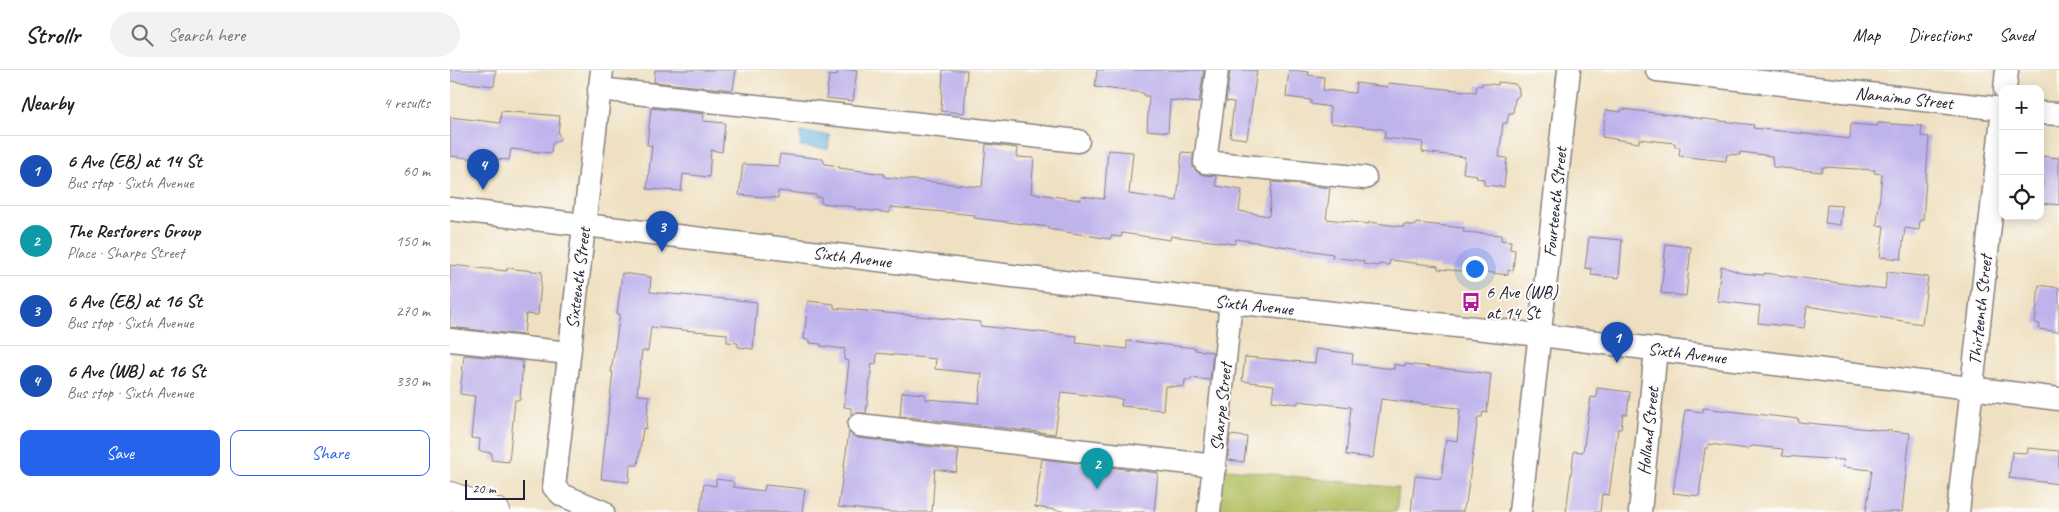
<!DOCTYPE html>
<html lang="en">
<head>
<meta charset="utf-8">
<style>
	body { margin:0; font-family:Caveat,sans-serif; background:#f2f2f2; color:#202124 }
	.controls { position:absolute; right:15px; top:15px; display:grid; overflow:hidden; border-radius:10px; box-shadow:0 2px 12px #0003 }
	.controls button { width:45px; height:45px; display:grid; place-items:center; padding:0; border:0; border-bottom:1px solid #e0e0e0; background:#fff; color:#202124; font:25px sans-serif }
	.scale { position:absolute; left:15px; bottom:12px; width:60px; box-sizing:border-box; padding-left:5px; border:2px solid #22223b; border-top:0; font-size:14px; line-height:18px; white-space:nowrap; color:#22223b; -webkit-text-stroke:4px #fdfcf7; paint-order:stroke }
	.you { position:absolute; left:1024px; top:198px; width:18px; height:18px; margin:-12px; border:4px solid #fff; border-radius:50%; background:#1a73e8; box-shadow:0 0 0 8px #1a73e833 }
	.badge { display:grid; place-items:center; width:32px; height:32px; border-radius:50%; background:#2563eb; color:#fff; font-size:16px; font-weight:700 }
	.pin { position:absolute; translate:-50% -41px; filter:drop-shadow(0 1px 2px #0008) }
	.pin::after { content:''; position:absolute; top:26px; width:18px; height:15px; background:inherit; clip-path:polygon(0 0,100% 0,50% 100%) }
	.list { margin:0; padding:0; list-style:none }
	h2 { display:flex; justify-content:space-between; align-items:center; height:65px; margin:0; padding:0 20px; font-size:21px }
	h2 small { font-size:16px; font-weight:400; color:#757577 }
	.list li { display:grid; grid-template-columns:32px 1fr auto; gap:15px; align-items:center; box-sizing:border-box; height:70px; padding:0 20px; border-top:1px solid #e0e0e0 }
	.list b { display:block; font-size:19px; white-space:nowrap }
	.list p { margin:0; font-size:16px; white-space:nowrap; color:#757577 }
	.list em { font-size:16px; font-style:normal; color:#757577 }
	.actions { display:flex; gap:10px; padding:15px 20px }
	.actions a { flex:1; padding:11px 0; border:1px solid #2563eb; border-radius:10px; text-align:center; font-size:18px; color:#2563eb }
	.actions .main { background:#2563eb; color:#fff }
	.icon { flex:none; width:28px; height:28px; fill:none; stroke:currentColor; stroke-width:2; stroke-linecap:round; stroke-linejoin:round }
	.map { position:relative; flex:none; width:1609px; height:442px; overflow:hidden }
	header { display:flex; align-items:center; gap:30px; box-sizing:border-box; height:70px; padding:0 25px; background:#fff; border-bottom:1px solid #e0e0e0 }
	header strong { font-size:24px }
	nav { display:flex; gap:28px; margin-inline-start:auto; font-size:18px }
	.search { width:350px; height:45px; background:#f2f2f2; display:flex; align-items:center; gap:12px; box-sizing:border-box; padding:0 18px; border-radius:28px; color:#757577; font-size:19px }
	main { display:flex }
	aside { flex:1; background:#fff }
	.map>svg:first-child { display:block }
	.green { fill:#b1be5f; stroke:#6a704d }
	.water { fill:#65b4df; stroke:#446b8d }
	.building { fill:#bfb3ec }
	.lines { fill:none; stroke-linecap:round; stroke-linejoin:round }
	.minor-casing { stroke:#88817e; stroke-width:25 }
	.major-casing { stroke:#88817e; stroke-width:30 }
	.minor { stroke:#fff; stroke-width:22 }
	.major { stroke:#fff; stroke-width:28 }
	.labels { text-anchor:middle; stroke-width:4; stroke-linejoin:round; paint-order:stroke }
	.street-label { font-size:18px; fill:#22223b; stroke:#fdfcf7 }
	.poi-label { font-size:18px; fill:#22223b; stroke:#fdfcf7; text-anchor:start }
</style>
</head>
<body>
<header>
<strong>Strollr</strong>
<div class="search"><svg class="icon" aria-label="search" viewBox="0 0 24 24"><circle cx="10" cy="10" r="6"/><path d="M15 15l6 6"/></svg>Search here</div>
<nav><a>Map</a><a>Directions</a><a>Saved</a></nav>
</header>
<main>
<aside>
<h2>Nearby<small>4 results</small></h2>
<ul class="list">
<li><span class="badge" style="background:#1a4fb4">1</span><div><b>6 Ave (EB) at 14 St</b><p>Bus stop · Sixth Avenue</p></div><em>60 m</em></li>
<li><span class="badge" style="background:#0f9aa8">2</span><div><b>The Restorers Group</b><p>Place · Sharpe Street</p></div><em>150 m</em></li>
<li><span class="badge" style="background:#1a4fb4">3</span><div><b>6 Ave (EB) at 16 St</b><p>Bus stop · Sixth Avenue</p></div><em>270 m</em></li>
<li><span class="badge" style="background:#1a4fb4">4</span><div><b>6 Ave (WB) at 16 St</b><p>Bus stop · Sixth Avenue</p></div><em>330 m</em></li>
</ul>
<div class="actions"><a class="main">Save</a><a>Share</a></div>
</aside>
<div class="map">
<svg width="1609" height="442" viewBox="0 0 1609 442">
	<rect width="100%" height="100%" fill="#fdfcf7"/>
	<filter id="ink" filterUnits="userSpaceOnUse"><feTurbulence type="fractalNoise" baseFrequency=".02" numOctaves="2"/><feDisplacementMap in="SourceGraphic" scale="10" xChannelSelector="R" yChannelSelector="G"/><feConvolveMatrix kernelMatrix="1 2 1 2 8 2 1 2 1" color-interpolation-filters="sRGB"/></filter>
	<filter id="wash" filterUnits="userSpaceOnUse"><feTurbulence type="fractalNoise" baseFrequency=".0096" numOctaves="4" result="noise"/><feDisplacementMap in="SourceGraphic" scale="20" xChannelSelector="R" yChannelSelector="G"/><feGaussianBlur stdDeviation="1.12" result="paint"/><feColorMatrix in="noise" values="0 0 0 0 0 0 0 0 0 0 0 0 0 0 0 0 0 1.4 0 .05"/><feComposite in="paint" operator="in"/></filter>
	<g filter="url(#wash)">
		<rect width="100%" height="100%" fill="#efe0c1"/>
		<polygon class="green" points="769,398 949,418 946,442 765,442"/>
		<polygon class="water" points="351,62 380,65 378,79 350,76"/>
		<g id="blocks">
			<g class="building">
				<polygon points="0,0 46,0 44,16 0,11"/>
				<polygon points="205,0 286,0 283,20 204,12"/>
				<polygon points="388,0 407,0 403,31 376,28 379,5 387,6"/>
				<polygon points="493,0 517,0 514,43 491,41"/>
				<polygon points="647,0 754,0 749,33 720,30 718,62 697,60 699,26 694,26 694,23 645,17"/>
				<polygon points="780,0 807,0 797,69 780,67 784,32 776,31"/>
				<polygon points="839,0 859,2 858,5 874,7 873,20 905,23 906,13 938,17 938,13 1026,22 1027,15 1032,16 1032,13 1048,15 1048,12 1065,14 1069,19 1069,25 1065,29 1063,43 1059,43 1057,53 1053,53 1049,87 1057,88 1054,117 1034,115 1034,109 1026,108 1027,105 1013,103 1015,87 972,82 973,72 934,68 935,61 933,59 880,53 880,37 861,34 861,30 836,27"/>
				<polygon points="201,38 254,44 253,51 275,53 272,82 261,80 259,107 233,104 231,121 197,119 202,75 197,75"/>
				<polygon points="1172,39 1304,55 1303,58 1400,69 1401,54 1428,56 1428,53 1472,56 1471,66 1479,67 1473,150 1470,150 1469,160 1455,158 1451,189 1430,187 1434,156 1427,155 1432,104 1424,103 1425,100 1373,97 1372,102 1323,97 1322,86 1290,82 1290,85 1277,84 1276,91 1229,86 1230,77 1225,77 1225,73 1189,69 1189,73 1152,67 1156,40 1171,42"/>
				<polygon points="51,41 110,46 108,64 111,68 102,74 101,83 61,79 59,90 46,89 46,91 0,86 0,47 50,53"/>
				<polygon points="536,74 567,78 566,87 584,88 581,123 630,130 631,126 654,129 658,80 683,82 679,124 727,131 732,82 743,83 743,98 747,102 753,105 766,106 766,116 792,120 789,141 819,146 822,112 880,118 876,149 919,154 919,152 954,157 954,154 966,156 966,153 1014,158 1013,162 1051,165 1051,170 1061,171 1060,179 1065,180 1063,201 1058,200 1058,205 1012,199 1012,201 988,199 988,196 940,190 939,195 929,194 928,196 913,194 914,191 882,187 883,184 786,169 785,174 721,166 720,170 672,163 671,167 661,166 660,169 598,159 599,157 524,148 525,145 440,137 440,143 405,139 405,137 371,133 371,127 366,127 366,125 328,121 328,128 289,125 293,94 328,96 330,84 373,89 375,94 389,96 389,98 434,104 434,107 532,117"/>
				<polygon points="1592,86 1609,88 1609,135 1591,133 1593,112 1590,109"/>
				<polygon points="1377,135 1392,136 1390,155 1375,153"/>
				<polygon points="1139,167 1172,170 1169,208 1141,205 1142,199 1135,198"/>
				<polygon points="1216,174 1241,177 1236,226 1211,223"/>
				<polygon points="0,195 57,201 57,198 92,202 88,245 76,244 74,265 0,257"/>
				<polygon points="1271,196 1291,203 1314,205 1314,203 1435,219 1437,202 1478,207 1472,254 1357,236 1354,258 1308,253 1310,236 1267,231"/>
				<polygon points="172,203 201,207 200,222 307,232 303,279 288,277 288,273 277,272 277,264 201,257 198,281 192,281 187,325 199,326 196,359 193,358 188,395 180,395 179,412 151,409 163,302 161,302 170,244 167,244"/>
				<polygon points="1589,215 1609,218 1609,262 1589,259 1590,254 1585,253"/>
				<polygon points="358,231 384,234 384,238 531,252 530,256 627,266 626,273 677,279 677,271 746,278 745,280 763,282 760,310 741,308 741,310 735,310 734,317 715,316 713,340 671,336 672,329 611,322 605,364 450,346 452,322 475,324 475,329 529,333 532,304 485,299 486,289 427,283 426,294 422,293 416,343 404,343 401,345 401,338 394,337 399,291 394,290 395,279 371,276 371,274 360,273 360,270 354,269"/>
				<polygon points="866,279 903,284 902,294 944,299 944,294 955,296 955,294 1041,304 1037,343 1033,342 1032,347 1028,347 1016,433 1014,433 1013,442 961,442 965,406 991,409 996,369 1007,371 1010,340 1007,338 931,329 923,388 896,385 901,337 848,331 848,334 822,331 824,315 792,311 795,287 865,293"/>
				<polygon points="14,285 73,291 70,330 65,330 59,392 41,390 42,383 29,381 30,369 21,368 25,326 10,324"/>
				<polygon points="1147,318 1180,322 1177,344 1173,344 1171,359 1168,359 1159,425 1152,424 1150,442 1116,442 1124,381 1133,382 1141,327 1146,328"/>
				<polygon points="1253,338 1349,349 1348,352 1460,363 1452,442 1416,442 1422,400 1393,397 1394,390 1332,386 1333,379 1304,376 1299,377 1298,379 1259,374 1258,378 1255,378 1249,426 1223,423 1235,340 1253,342"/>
				<polygon points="399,362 408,368 509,380 506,402 485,399 482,442 439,442 388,437"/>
				<polygon points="780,365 797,367 794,392 778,390"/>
				<polygon points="1578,378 1609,381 1609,414 1559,408 1562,382 1574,383 1578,382"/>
				<polygon points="592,389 708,403 704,442 619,442 585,437"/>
				<polygon points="266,409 282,411 284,413 283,417 314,421 315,415 355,419 352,442 250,442 254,414 266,416"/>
			</g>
		</g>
	</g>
	<g filter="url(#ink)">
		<use href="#blocks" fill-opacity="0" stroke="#88817e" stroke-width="1"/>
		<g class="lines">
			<g class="minor-casing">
				<g id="minor">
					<polyline points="152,0 104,417 112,425 153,442"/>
					<polyline points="767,0 755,92 915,108"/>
					<polyline points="1207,0 1553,39"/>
					<polyline points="149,19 628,71"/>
					<polyline points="1555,19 1557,0"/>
					<polyline points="1590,43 1609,44"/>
					<polyline points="0,139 781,232 1090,265 1609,329"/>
					<polyline points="0,270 119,283"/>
					<polyline points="409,355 765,396"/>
					<polyline points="759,442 781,232"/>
					<polyline points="1070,442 1119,0"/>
					<polyline points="1190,442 1206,279"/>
					<polyline points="1508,442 1553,39"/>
				</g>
			</g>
			<g class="major-casing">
				<polyline id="major" points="0,426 46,442"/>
			</g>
			<use href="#minor" class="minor"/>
			<use href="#major" class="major"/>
		</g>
	</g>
	<defs>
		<g id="bus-bare" transform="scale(1.5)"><path d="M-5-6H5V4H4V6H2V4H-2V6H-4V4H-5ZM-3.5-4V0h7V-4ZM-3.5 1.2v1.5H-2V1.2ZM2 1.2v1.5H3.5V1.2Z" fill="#b5179e" stroke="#fdfcf7" stroke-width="2.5" paint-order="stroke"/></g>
	</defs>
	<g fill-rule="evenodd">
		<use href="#bus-bare" x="1021" y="232"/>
	</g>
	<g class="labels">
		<g class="street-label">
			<text transform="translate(1454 28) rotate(6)" y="6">Nanaimo Street</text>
			<text transform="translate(1105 132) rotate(-84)" y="6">Fourteenth Street</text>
			<text transform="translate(402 187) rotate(7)" y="6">Sixth Avenue</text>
			<text transform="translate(128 208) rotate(-83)" y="6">Sixteenth Street</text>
			<text transform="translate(804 235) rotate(6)" y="6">Sixth Avenue</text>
			<text transform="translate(1530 240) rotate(-84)" y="6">Thirteenth Street</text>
			<text transform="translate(1237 283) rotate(7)" y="6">Sixth Avenue</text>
			<text transform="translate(771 337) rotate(-84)" y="6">Sharpe Street</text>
			<text transform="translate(1198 361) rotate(-84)" y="6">Holland Street</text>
		</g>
		<g class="poi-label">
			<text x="1036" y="228">6 Ave (WB)<tspan x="1036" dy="21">at 14 St</tspan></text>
		</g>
	</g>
</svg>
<div class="controls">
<button>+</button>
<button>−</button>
<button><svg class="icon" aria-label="locate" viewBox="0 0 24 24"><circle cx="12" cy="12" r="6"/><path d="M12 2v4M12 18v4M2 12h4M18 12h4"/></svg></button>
</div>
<div class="scale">20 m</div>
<div class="you"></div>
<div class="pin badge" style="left:1167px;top:293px;background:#1a4fb4">1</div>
<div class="pin badge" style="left:647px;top:419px;background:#0f9aa8">2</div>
<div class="pin badge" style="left:212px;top:182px;background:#1a4fb4">3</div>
<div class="pin badge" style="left:33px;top:120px;background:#1a4fb4">4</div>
</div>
</main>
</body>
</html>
